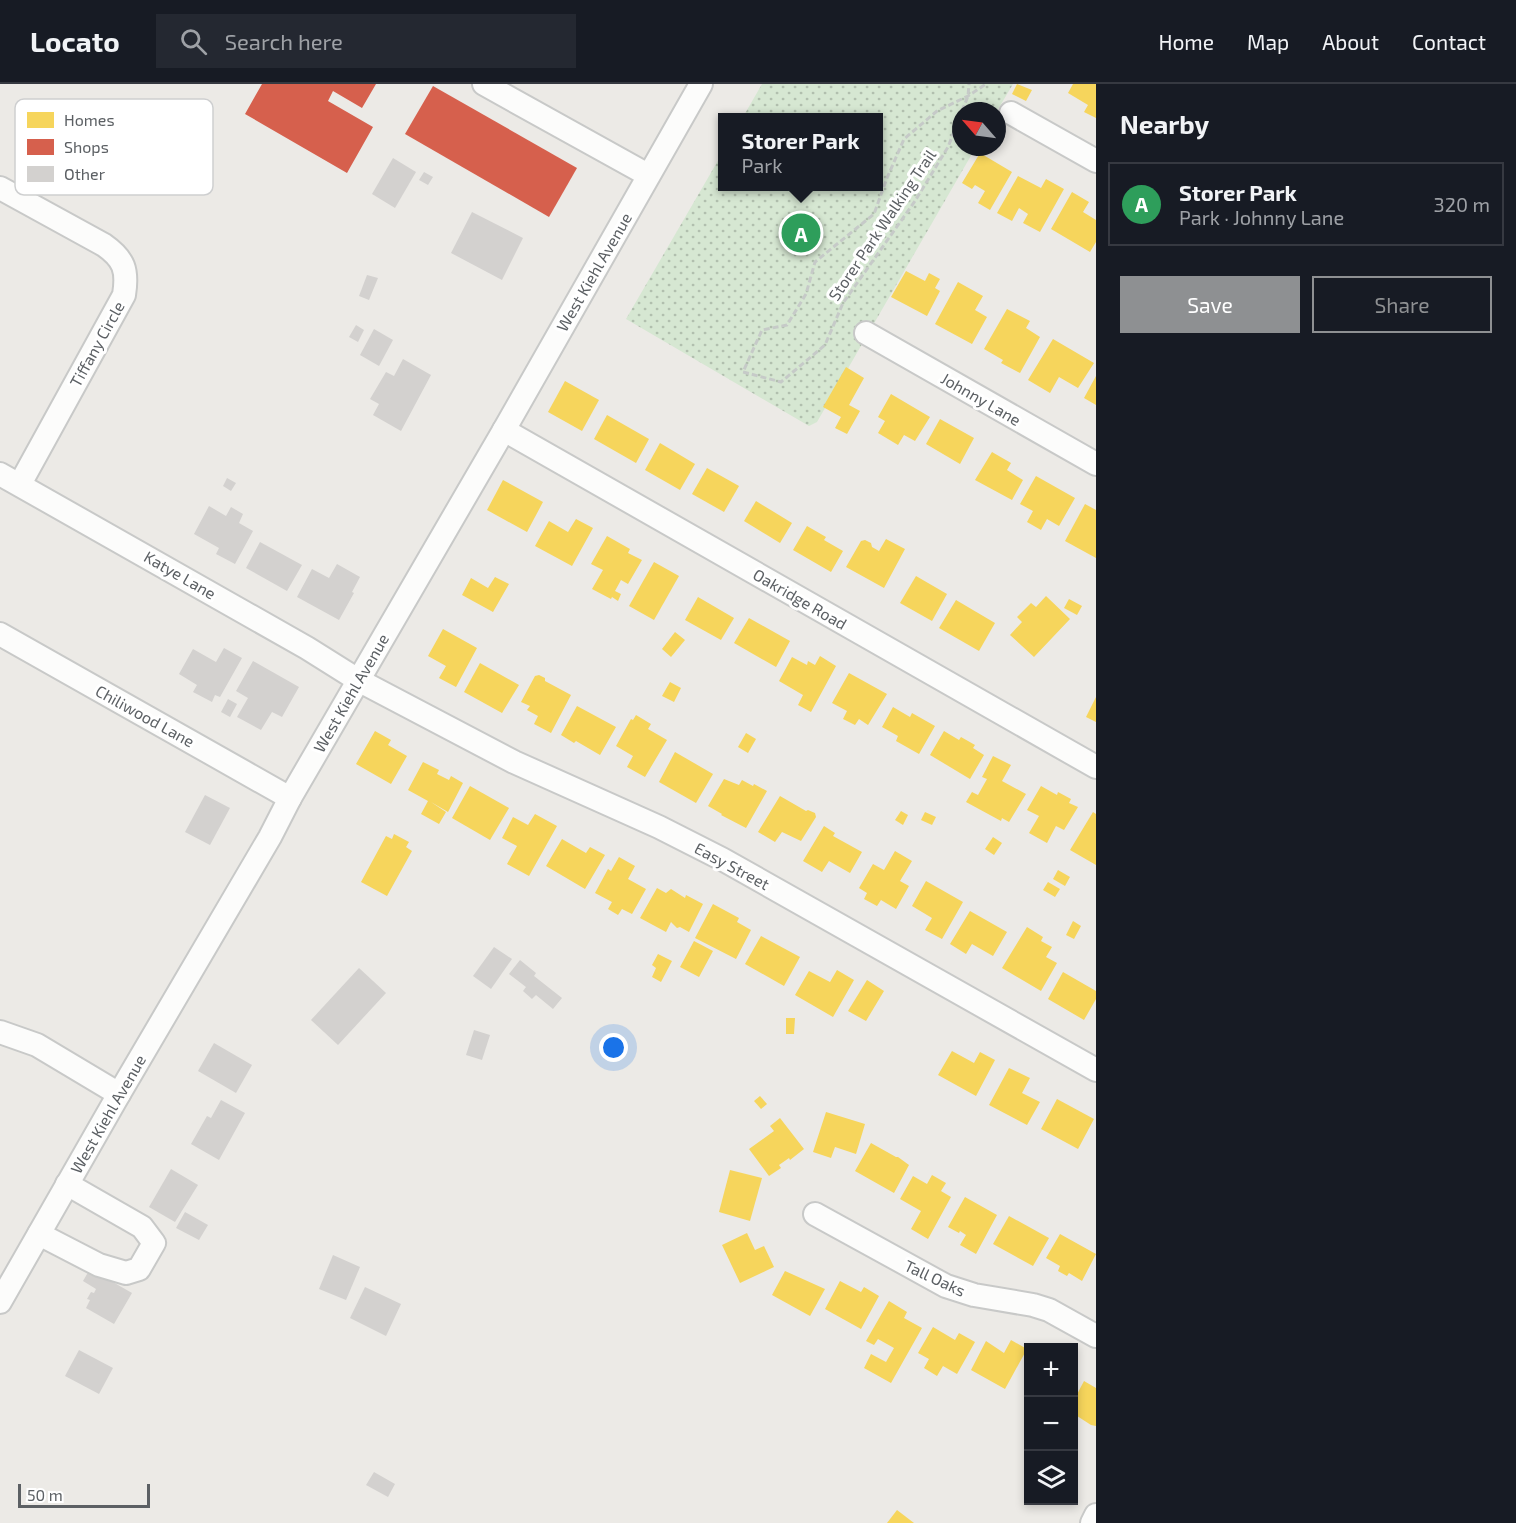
<!DOCTYPE html>
<html lang="en">
<head>
<meta charset="utf-8">
<style>
	body { margin:0; font-family:"Exo 2",sans-serif; background:#242831; color:#f1f3f6 }
	.controls { position:absolute; right:18px; bottom:18px; display:grid; overflow:hidden; border-radius:0px; box-shadow:0 3px 9px #0003 }
	.controls button { width:54px; height:54px; display:grid; place-items:center; padding:0; border:0; border-bottom:2px solid #363941; background:#171b24; color:#f1f3f6; font:30px sans-serif }
	.compass { position:absolute; left:952px; top:18px; width:54px; height:54px; border-radius:50%; background:#171b24; box-shadow:0 3px 9px #0003; rotate:298deg }
	.scale { position:absolute; left:18px; bottom:15px; width:132px; box-sizing:border-box; padding-left:6px; border:3px solid #5c6064; border-top:0; font-size:16px; line-height:21px; white-space:nowrap; color:#5c6064; -webkit-text-stroke:4px #fff; paint-order:stroke }
	.you { position:absolute; left:614px; top:964px; width:21px; height:21px; margin:-15px; border:4px solid #fff; border-radius:50%; background:#1a73e8; box-shadow:0 0 0 9px #1a73e833 }
	.badge { display:grid; place-items:center; width:39px; height:39px; border-radius:50%; background:#8e9092; color:#fff; font-size:20px; font-weight:700 }
	.pin { position:absolute; translate:-50% -50%; border:3px solid #fff; box-shadow:0 2px 6px #0006 }
	.popup { position:absolute; left:718px; top:29px; width:165px; height:78px; box-sizing:border-box; display:grid; place-content:center; border-radius:0px; background:#171b24; filter:drop-shadow(0 2px 4px #0005); font-size:20px; white-space:nowrap; color:#9ea1a6 }
	.popup b { font-size:22px; color:#f1f3f6 }
	.popup::after { content:''; position:absolute; left:50%; top:100%; margin-left:-12px; border:12px solid transparent; border-top-color:#171b24 }
	.list { margin:0; padding:0; list-style:none }
	h2 { display:flex; justify-content:space-between; align-items:center; height:78px; margin:0; padding:0 24px; font-size:26px }
	h2 small { font-size:20px; font-weight:400; color:#9ea1a6 }
	.list li { display:grid; grid-template-columns:39px 1fr auto; gap:18px; align-items:center; box-sizing:border-box; height:84px; margin:0 12px 12px; padding:0 12px; border:2px solid #363941; border-radius:0px }
	.list b { display:block; font-size:22px; white-space:nowrap }
	.list p { margin:0; font-size:20px; white-space:nowrap; color:#9ea1a6 }
	.list em { font-size:20px; font-style:normal; color:#9ea1a6 }
	.actions { display:flex; gap:12px; padding:18px 24px }
	.actions a { flex:1; padding:14px 0; border:2px solid #8e9092; border-radius:0px; text-align:center; font-size:21px; color:#8e9092 }
	.actions .main { background:#8e9092; color:#fff }
	.icon { flex:none; width:33px; height:33px; fill:none; stroke:currentColor; stroke-width:2; stroke-linecap:round; stroke-linejoin:round }
	.map { position:relative; flex:none; width:1096px; height:1439px; overflow:hidden }
	header { display:flex; align-items:center; gap:36px; box-sizing:border-box; height:84px; padding:0 30px; background:#171b24; border-bottom:2px solid #363941 }
	header strong { font-size:28px }
	nav { display:flex; gap:33px; margin-inline-start:auto; font-size:21px }
	.search { width:420px; height:54px; background:#242831; display:flex; align-items:center; gap:15px; box-sizing:border-box; padding:0 21px; border-radius:0px; color:#9ea1a6; font-size:22px }
	main { display:flex }
	aside { flex:1; background:#171b24 }
	.map>svg:first-child { display:block }
	.park { fill:url(#park-dots) }
	.homes { fill:#f6d55c }
	.shops { fill:#d6604d }
	.building { fill:#d3d1cf }
	.lines { fill:none; stroke-linecap:round; stroke-linejoin:round }
	.minor-casing { stroke:#c8c9c8; stroke-width:26 }
	.path { stroke:#c6cac8; stroke-width:3; stroke-dasharray:6 3; stroke-linecap:butt }
	.minor { stroke:#fcfcfb; stroke-width:22 }
	.labels { text-anchor:middle; stroke-width:6; stroke-linejoin:round; paint-order:stroke }
	.street-label { font-size:16px; fill:#5c6064; stroke:#fff }
	.key { fill:#fff; stroke:#cecfd0; stroke-width:1.5 }
	.key-label { font-size:16px; fill:#5c6064 }
</style>
</head>
<body>
<header>
<strong>Locato</strong>
<div class="search"><svg class="icon" aria-label="search" viewBox="0 0 24 24"><circle cx="10" cy="10" r="6"/><path d="M15 15l6 6"/></svg>Search here</div>
<nav><a>Home</a><a>Map</a><a>About</a><a>Contact</a></nav>
</header>
<main>
<div class="map">
<svg width="1096" height="1439" viewBox="0 0 1096 1439">
	<defs>
		<pattern id="park-dots" width="8" height="8" patternUnits="userSpaceOnUse" patternTransform="scale(1.5)"><rect width="8" height="8" fill="#d6e7d2"/><path d="M2 2h.1M6 6h.1" fill="none" stroke="#b1bfae" stroke-width="1.8" stroke-linecap="round"/></pattern>
	</defs>
	<rect width="100%" height="100%" fill="#eceae6"/>
	<polygon class="park" points="762,0 1013,0 997,27 961,27 961,63 976,63 817,338 809,342 626,235 723,68 723,102 879,102 879,33 743,33"/>
	<g class="homes">
		<polygon points="1017,0 1032,6 1026,17 1012,10"/>
		<polygon points="1073,0 1096,0 1096,34 1084,28 1088,21 1068,9"/>
		<polygon points="980,69 1012,88 990,126 978,119 985,107 975,101 972,105 962,99"/>
		<polygon points="1018,92 1041,104 1046,95 1064,105 1040,148 1023,139 1028,130 1019,124 1012,137 997,129"/>
		<polygon points="1072,108 1089,118 1083,128 1096,136 1096,158 1090,168 1051,145"/>
		<polygon points="906,187 925,197 929,189 940,195 935,204 940,207 927,232 891,213"/>
		<polygon points="958,198 983,212 975,226 987,233 972,260 935,240"/>
		<polygon points="1007,225 1030,237 1026,244 1040,253 1020,289 1001,279 1003,276 984,265"/>
		<polygon points="1053,255 1094,279 1078,304 1059,293 1050,309 1028,296"/>
		<polygon points="846,283 864,294 849,321 860,327 847,350 835,344 841,333 823,323"/>
		<polygon points="1096,292 1096,321 1084,314"/>
		<polygon points="565,297 599,316 582,347 548,328"/>
		<polygon points="891,310 930,333 915,357 904,351 898,361 878,349 885,337 878,333"/>
		<polygon points="607,331 649,355 636,379 594,355"/>
		<polygon points="940,335 974,354 960,380 926,360"/>
		<polygon points="660,359 695,380 680,406 645,386"/>
		<polygon points="992,368 1011,379 1007,386 1023,396 1012,416 975,396"/>
		<polygon points="707,384 739,402 724,428 692,410"/>
		<polygon points="1036,392 1075,414 1059,442 1047,435 1041,446 1027,438 1033,427 1020,420"/>
		<polygon points="503,396 543,418 527,448 487,426"/>
		<polygon points="756,417 792,439 780,459 744,437"/>
		<polygon points="1085,420 1096,426 1096,474 1065,457"/>
		<polygon points="576,435 593,444 572,482 535,462 549,437 568,448"/>
		<polygon points="807,442 826,453 824,456 843,467 831,488 793,466"/>
		<polygon points="607,452 630,465 628,469 642,476 628,500 621,496 615,507 621,510 618,517 612,513 611,515 592,505 603,486 591,480"/>
		<polygon points="886,455 905,465 884,504 846,483 861,457 865,456 871,459 872,463 879,467"/>
		<polygon points="654,478 679,492 654,536 629,522"/>
		<polygon points="916,492 947,510 932,537 900,519"/>
		<polygon points="495,493 509,500 493,528 462,511 471,494 488,504"/>
		<polygon points="1046,512 1070,535 1034,573 1010,551 1022,538 1017,533 1031,519 1036,523"/>
		<polygon points="698,513 734,534 721,556 685,536"/>
		<polygon points="1069,515 1082,522 1077,531 1064,524"/>
		<polygon points="956,516 995,539 979,567 939,544"/>
		<polygon points="749,534 790,557 776,583 734,559"/>
		<polygon points="443,545 477,564 456,603 439,594 446,582 428,572"/>
		<polygon points="675,548 685,556 671,573 662,565"/>
		<polygon points="820,572 836,582 811,628 798,621 803,611 779,597 792,573 807,581 808,577 815,581"/>
		<polygon points="480,579 519,601 502,629 464,608"/>
		<polygon points="849,589 887,610 868,641 859,635 855,641 843,635 847,627 832,619"/>
		<polygon points="539,591 545,594 545,597 571,611 551,649 534,640 538,632 527,626 530,622 521,618 535,592"/>
		<polygon points="670,598 681,604 674,618 662,612"/>
		<polygon points="1096,613 1096,638 1086,633"/>
		<polygon points="577,622 616,643 600,671 576,657 574,659 561,651"/>
		<polygon points="893,623 910,633 912,629 935,642 919,670 896,657 898,652 882,643"/>
		<polygon points="636,631 651,640 648,645 667,656 645,693 627,683 633,672 616,662 631,635 633,636"/>
		<polygon points="375,647 391,656 388,661 407,672 391,700 356,680"/>
		<polygon points="944,647 959,656 961,653 975,661 973,664 984,671 970,695 930,671"/>
		<polygon points="746,649 756,655 748,669 738,663"/>
		<polygon points="675,668 713,690 696,719 659,698"/>
		<polygon points="993,672 1011,681 1002,697 1026,710 1009,738 1002,734 1001,737 966,718 972,708 978,711 987,695 982,693"/>
		<polygon points="423,678 439,686 437,690 449,696 451,692 463,699 448,728 431,718 446,728 439,740 421,730 428,717 408,706"/>
		<polygon points="724,695 739,701 742,696 753,702 754,700 767,707 746,744 721,731 722,730 708,722"/>
		<polygon points="470,702 509,724 490,756 452,734"/>
		<polygon points="1041,702 1057,711 1058,708 1071,715 1069,719 1078,723 1064,746 1056,742 1047,759 1029,749 1039,732 1027,726"/>
		<polygon points="780,712 806,727 808,726 815,729 816,733 801,757 782,748 775,758 758,748"/>
		<polygon points="901,727 908,731 903,741 895,736"/>
		<polygon points="925,728 936,733 932,741 921,736"/>
		<polygon points="1093,728 1096,730 1096,781 1070,766"/>
		<polygon points="535,730 557,742 529,792 507,780 517,762 502,754 513,733 528,741"/>
		<polygon points="824,742 835,749 833,752 862,768 850,789 829,777 822,788 803,777"/>
		<polygon points="394,750 409,758 406,763 412,767 387,812 361,798 386,752 392,755"/>
		<polygon points="993,753 1002,759 994,771 985,765"/>
		<polygon points="562,755 586,769 590,763 605,771 585,805 546,782"/>
		<polygon points="895,767 912,777 900,797 909,802 896,825 881,816 877,822 864,815 867,809 859,804 873,780 884,786"/>
		<polygon points="619,773 635,782 628,795 646,805 632,830 622,825 618,831 608,825 612,818 595,809 608,785 611,787"/>
		<polygon points="1058,786 1070,793 1065,802 1053,795"/>
		<polygon points="926,797 963,818 942,855 925,846 932,834 912,822"/>
		<polygon points="1048,798 1060,805 1055,813 1043,806"/>
		<polygon points="657,804 666,809 671,805 685,814 686,811 703,820 689,848 680,843 677,844 671,838 666,848 640,834"/>
		<polygon points="713,820 739,834 737,838 751,846 736,875 695,854"/>
		<polygon points="970,827 1007,848 993,872 972,860 966,870 950,860"/>
		<polygon points="1073,837 1081,842 1074,855 1066,851"/>
		<polygon points="1027,843 1043,853 1041,857 1052,863 1046,873 1057,879 1041,907 1002,884"/>
		<polygon points="761,852 800,873 784,902 745,880"/>
		<polygon points="694,857 713,867 699,893 680,883"/>
		<polygon points="658,870 672,877 661,898 652,893 656,884 652,881"/>
		<polygon points="837,886 854,896 833,933 795,911 809,887 830,898"/>
		<polygon points="1063,888 1096,907 1096,915 1084,936 1048,915"/>
		<polygon points="867,896 884,907 866,937 848,927"/>
		<polygon points="786,934 795,934 794,950 786,950"/>
		<polygon points="952,967 974,979 980,968 995,976 976,1012 938,991"/>
		<polygon points="1009,984 1030,994 1022,1009 1040,1018 1027,1041 989,1021"/>
		<polygon points="760,1012 767,1020 761,1025 754,1017"/>
		<polygon points="1057,1015 1094,1035 1078,1065 1041,1045"/>
		<polygon points="826,1028 865,1040 856,1070 835,1063 831,1074 813,1068"/>
		<polygon points="780,1034 804,1065 790,1076 789,1074 779,1081 781,1084 769,1092 749,1065 774,1047 770,1042"/>
		<polygon points="871,1059 896,1073 898,1073 909,1081 894,1109 855,1087"/>
		<polygon points="730,1086 762,1094 750,1137 719,1128"/>
		<polygon points="932,1091 946,1099 941,1107 951,1113 928,1155 911,1145 921,1127 900,1115 913,1092 927,1100"/>
		<polygon points="965,1113 997,1131 976,1170 960,1161 966,1151 960,1147 959,1149 948,1143"/>
		<polygon points="1009,1132 1049,1154 1033,1182 993,1160"/>
		<polygon points="747,1149 755,1166 764,1162 774,1183 740,1199 722,1161"/>
		<polygon points="1060,1150 1096,1170 1082,1197 1069,1189 1067,1192 1058,1187 1060,1182 1046,1174"/>
		<polygon points="785,1187 825,1205 810,1232 772,1211"/>
		<polygon points="840,1197 861,1208 864,1203 879,1212 861,1245 825,1225"/>
		<polygon points="889,1217 907,1228 904,1234 922,1244 891,1299 864,1284 871,1270 886,1278 894,1264 878,1255 874,1261 866,1257"/>
		<polygon points="933,1243 955,1256 959,1249 975,1258 957,1290 943,1282 937,1292 924,1284 929,1275 918,1269"/>
		<polygon points="1011,1256 1027,1265 1005,1305 971,1286 986,1257 1004,1269"/>
		<polygon points="1084,1297 1096,1304 1096,1342 1091,1341 1074,1330 1074,1316"/>
		<polygon points="897,1426 914,1439 887,1439"/>
	</g>
	<g class="shops">
		<polygon points="262,0 376,0 362,24 333,7 328,17 373,43 347,89 245,30"/>
		<polygon points="433,2 577,84 549,133 405,50"/>
	</g>
	<g class="building">
		<polygon points="393,74 416,88 395,124 372,110"/>
		<polygon points="424,88 433,93 428,101 419,96"/>
		<polygon points="472,128 523,154 502,196 451,169"/>
		<polygon points="367,191 378,194 369,216 359,212"/>
		<polygon points="356,241 364,246 358,258 349,253"/>
		<polygon points="374,245 393,256 379,282 360,271"/>
		<polygon points="403,275 431,291 401,347 373,331 379,320 370,315 386,288 394,292"/>
		<polygon points="227,394 236,399 231,407 223,402"/>
		<polygon points="209,422 226,432 231,423 243,430 239,439 253,447 235,480 216,470 219,464 194,450"/>
		<polygon points="260,458 302,481 287,507 246,484"/>
		<polygon points="337,480 360,493 352,508 354,509 339,536 297,513 312,485 329,494"/>
		<polygon points="224,564 242,574 220,613 215,611 212,618 193,608 197,601 179,590 193,565 216,578"/>
		<polygon points="253,577 299,603 282,633 272,628 261,646 237,633 248,614 236,607"/>
		<polygon points="228,615 237,620 230,633 221,628"/>
		<polygon points="205,711 230,724 210,761 185,748"/>
		<polygon points="494,863 512,875 491,905 473,892"/>
		<polygon points="520,876 536,889 534,892 562,914 553,925 536,911 532,915 523,907 526,903 509,890"/>
		<polygon points="359,884 386,909 338,961 311,936"/>
		<polygon points="474,946 490,951 482,976 466,971"/>
		<polygon points="214,959 252,981 236,1009 198,987"/>
		<polygon points="221,1016 245,1029 219,1076 191,1060 207,1032 211,1034"/>
		<polygon points="171,1085 198,1101 175,1138 149,1123"/>
		<polygon points="185,1128 208,1141 199,1156 176,1144"/>
		<polygon points="333,1171 360,1183 346,1216 319,1205"/>
		<polygon points="90,1185 132,1209 114,1240 86,1224 90,1216 87,1215 91,1208 94,1209 96,1205 83,1197"/>
		<polygon points="365,1203 401,1220 386,1252 350,1234"/>
		<polygon points="79,1266 113,1284 99,1310 65,1292"/>
		<polygon points="374,1388 395,1400 388,1413 366,1401"/>
	</g>
	<g class="lines">
		<g class="minor-casing">
			<g id="minor">
				<polyline points="484,0 648,91"/>
				<polyline points="1011,29 1096,77"/>
				<path d="M 0,104 L 104,161 C 124,175 128,186 124,211 L 20,400"/>
				<polyline points="866,249 1096,380"/>
				<polyline points="504,346 1096,683"/>
				<polyline points="0,390 307,564 358,596 514,678 659,743 722,775 1096,986"/>
				<polyline points="0,550 290,714"/>
				<polyline points="0,948 37,961 119,1010"/>
				<polyline points="815,1130 946,1202 974,1211 1033,1221 1049,1226 1096,1252"/>
				<polyline points="39,1150 99,1181 126,1189 139,1185 154,1159 142,1143 67,1100"/>
				<polyline points="0,1218 119,1010 270,753 290,714 504,346 701,0"/>
				<polyline points="1092,1439 1096,1431"/>
			</g>
		</g>
		<g class="path">
			<polyline points="962,27 968,12 969,0"/>
			<polyline points="961,30 948,63 915,117 843,219 825,261 781,298 743,288 762,246 787,241 806,210 815,178 874,130 887,94 904,55 937,27 968,12 986,0"/>
		</g>
		<use href="#minor" class="minor"/>
	</g>
	<g class="labels">
		<g class="street-label">
			<text transform="translate(882 141) rotate(-56)" y="6">Storer Park Walking Trail</text>
			<text transform="translate(594 188) rotate(-60)" y="6">West Kiehl Avenue</text>
			<text transform="translate(97 260) rotate(-61)" y="6">Tiffany Circle</text>
			<text transform="translate(981 315) rotate(30)" y="6">Johnny Lane</text>
			<text transform="translate(180 491) rotate(30)" y="6">Katye Lane</text>
			<text transform="translate(800 515) rotate(30)" y="6">Oakridge Road</text>
			<text transform="translate(351 609) rotate(-60)" y="6">West Kiehl Avenue</text>
			<text transform="translate(145 632) rotate(29)" y="6">Chiliwood Lane</text>
			<text transform="translate(732 782) rotate(28)" y="6">Easy Street</text>
			<text transform="translate(108 1030) rotate(-60)" y="6">West Kiehl Avenue</text>
			<text transform="translate(935 1194) rotate(25)" y="6">Tall Oaks</text>
		</g>
	</g>
	<rect x="15" y="15" width="198" height="96" rx="9" class="key"/>
	<rect x="27" y="28" width="27" height="16" fill="#f6d55c"/>
	<rect x="27" y="55" width="27" height="16" fill="#d6604d"/>
	<rect x="27" y="82" width="27" height="16" fill="#d3d1cf"/>
	<g class="key-label">
		<text x="64" y="42">Homes</text>
		<text x="64" y="69">Shops</text>
		<text x="64" y="96">Other</text>
	</g>
</svg>
<div class="controls">
<button>+</button>
<button>−</button>
<button><svg class="icon" aria-label="layers" viewBox="0 0 24 24"><path d="M12 4l9 5-9 5-9-5zM3 14l9 5 9-5"/></svg></button>
</div>
<svg class="compass" viewBox="-18 -18 36 36"><path d="M0-13l5 13h-10z" fill="#e53935"/><path d="M0 13l5-13h-10z" fill="#9ea1a6"/></svg>
<div class="scale">50 m</div>
<div class="you"></div>
<div class="pin badge" style="left:801px;top:149px;background:#2e9e5b">A</div>
<div class="popup"><b>Storer Park</b>Park</div>
</div>
<aside>
<h2>Nearby<small></small></h2>
<ul class="list">
<li><span class="badge" style="background:#2e9e5b">A</span><div><b>Storer Park</b><p>Park · Johnny Lane</p></div><em>320 m</em></li>
</ul>
<div class="actions"><a class="main">Save</a><a>Share</a></div>
</aside>
</main>
</body>
</html>
